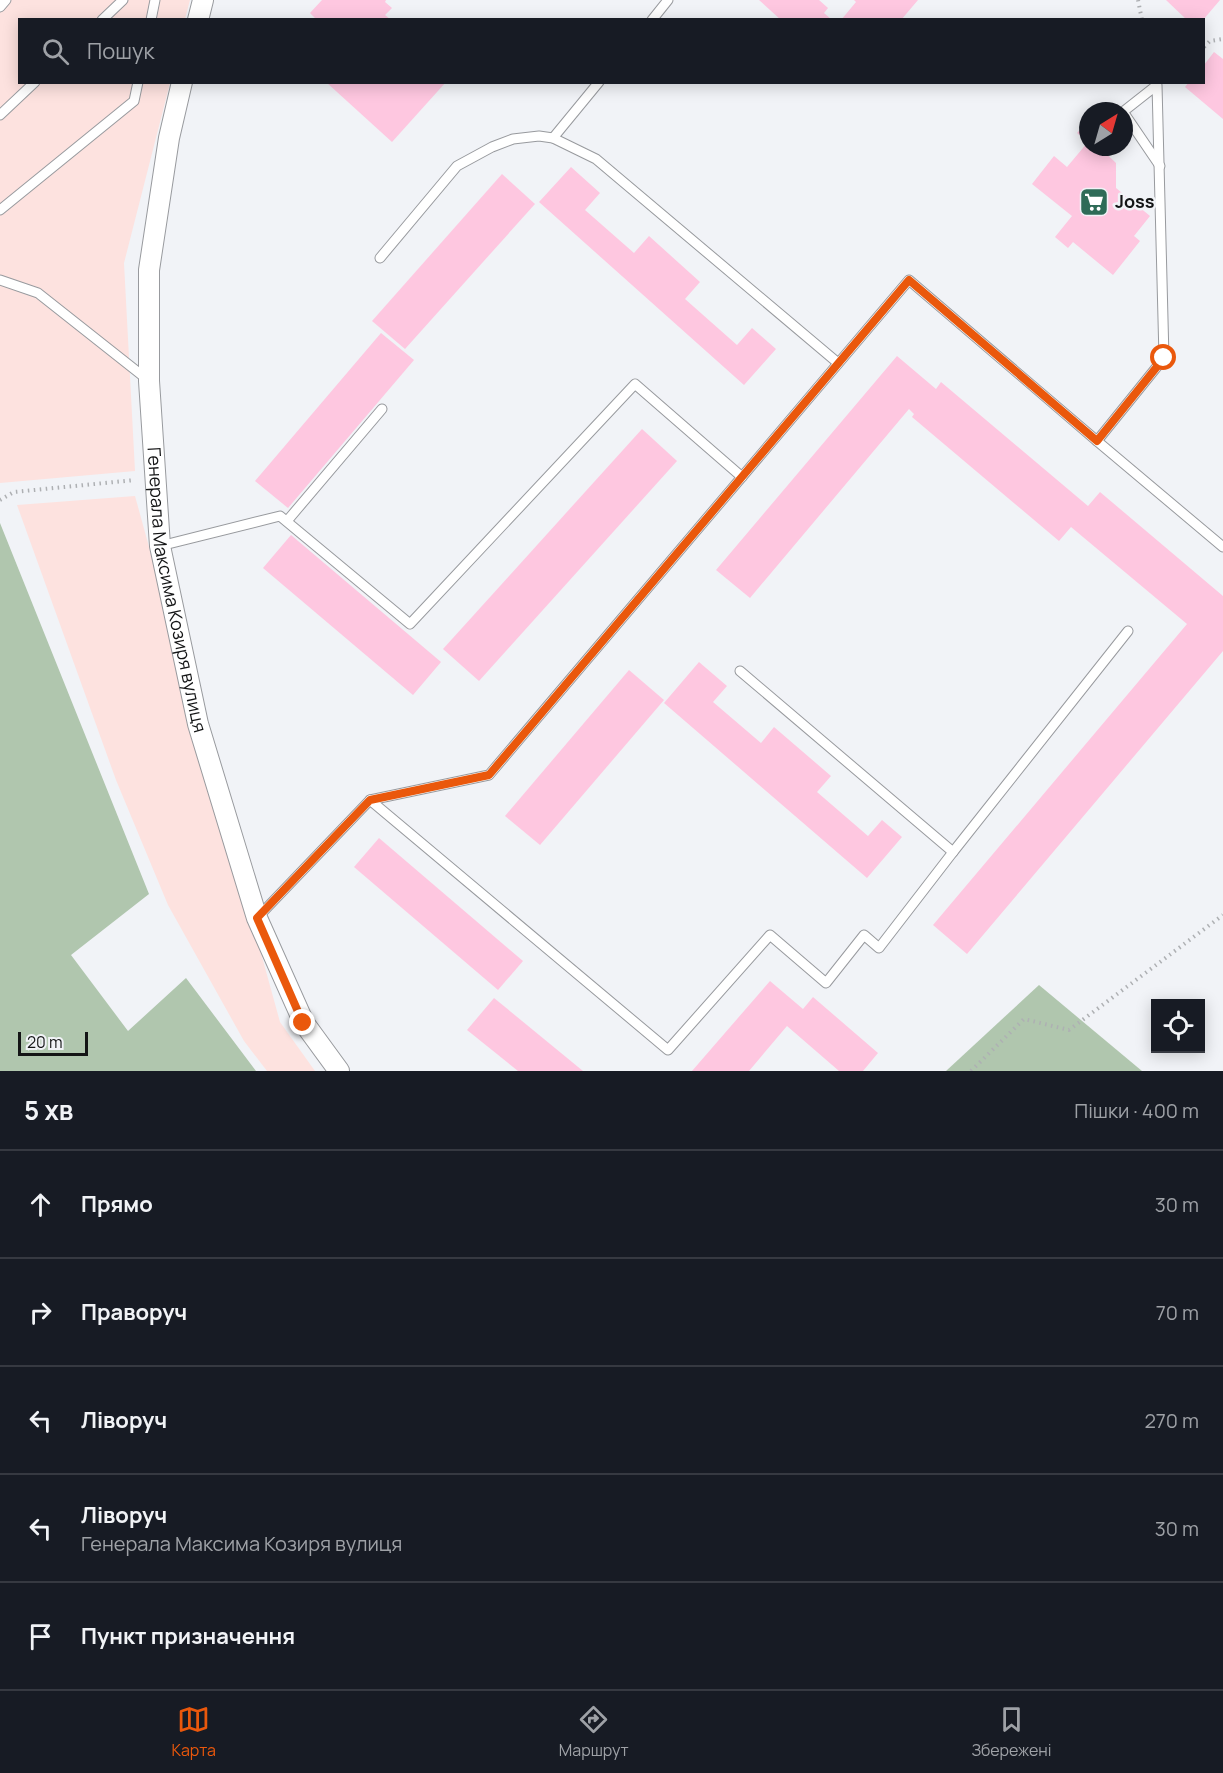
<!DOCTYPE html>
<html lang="uk">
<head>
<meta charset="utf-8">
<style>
	body { margin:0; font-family:Manrope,sans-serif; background:#242831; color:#f1f3f6 }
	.controls { position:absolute; right:18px; bottom:18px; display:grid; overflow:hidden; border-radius:0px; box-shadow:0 3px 15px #0003 }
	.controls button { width:54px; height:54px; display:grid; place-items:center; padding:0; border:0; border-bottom:2px solid #363941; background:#171b24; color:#f1f3f6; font:30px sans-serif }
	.compass { position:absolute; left:1079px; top:102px; width:54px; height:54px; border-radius:50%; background:#171b24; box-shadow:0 3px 15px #0003; rotate:37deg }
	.scale { position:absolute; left:18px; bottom:15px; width:70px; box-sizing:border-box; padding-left:6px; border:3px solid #141516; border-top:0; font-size:16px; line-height:21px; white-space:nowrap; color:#141516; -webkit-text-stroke:4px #f1f3f7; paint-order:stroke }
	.stop { position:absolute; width:18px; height:18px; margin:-14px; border:4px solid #ea580c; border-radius:50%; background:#fff }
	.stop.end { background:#ea580c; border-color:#fff; box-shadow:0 2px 6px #0008 }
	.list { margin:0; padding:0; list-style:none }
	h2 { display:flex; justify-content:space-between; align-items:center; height:78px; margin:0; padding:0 24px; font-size:26px }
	h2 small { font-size:20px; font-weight:400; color:#9ea1a6 }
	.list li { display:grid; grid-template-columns:39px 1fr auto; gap:18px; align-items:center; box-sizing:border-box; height:108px; padding:0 24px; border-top:2px solid #363941 }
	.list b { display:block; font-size:22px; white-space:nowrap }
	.list p { margin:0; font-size:20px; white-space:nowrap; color:#9ea1a6 }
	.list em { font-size:20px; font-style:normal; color:#9ea1a6 }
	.icon { flex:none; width:33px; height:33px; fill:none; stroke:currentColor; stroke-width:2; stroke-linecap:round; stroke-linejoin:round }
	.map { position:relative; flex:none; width:1223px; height:1071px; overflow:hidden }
	.search { position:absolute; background:#171b24; box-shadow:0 3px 15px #0003; left:18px; right:18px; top:18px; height:66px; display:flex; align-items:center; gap:15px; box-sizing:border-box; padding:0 21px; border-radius:0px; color:#9ea1a6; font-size:22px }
	.sheet { height:618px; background:#171b24 }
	nav { display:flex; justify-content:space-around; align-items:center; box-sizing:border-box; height:84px; border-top:2px solid #363941; background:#171b24; font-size:16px; color:#9ea1a6 }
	nav a { display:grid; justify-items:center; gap:3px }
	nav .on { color:#ea580c }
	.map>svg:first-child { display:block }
	.industrial { fill:#fde2df }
	.green { fill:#b0c6ae }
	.building { fill:#fec7e0 }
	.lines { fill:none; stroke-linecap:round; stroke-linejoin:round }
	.lane-casing { stroke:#989a9e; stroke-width:11 }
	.street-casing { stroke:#989a9e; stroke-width:22 }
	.path { stroke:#aeb0b3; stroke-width:4; stroke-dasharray:1.5 4.5; stroke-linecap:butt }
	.lane { stroke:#fff; stroke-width:9 }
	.street { stroke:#fff; stroke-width:20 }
	.route { stroke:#ea580c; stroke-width:8 }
	.labels { text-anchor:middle; stroke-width:5; stroke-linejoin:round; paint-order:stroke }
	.poi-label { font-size:18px; font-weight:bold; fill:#141516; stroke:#f1f3f7; text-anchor:start }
	.street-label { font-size:18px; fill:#141516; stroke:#f1f3f7 }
</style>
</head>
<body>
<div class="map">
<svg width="1223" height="1071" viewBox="0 0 1223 1071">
	<rect width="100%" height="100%" fill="#f1f3f7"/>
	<g class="industrial">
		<polygon points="0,0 190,0 185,19 20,20 20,82 170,83 124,263 135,471 0,483"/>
		<polygon points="135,496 280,1022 315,1071 267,1071 244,1041 168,905 116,780 17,505"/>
	</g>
	<g class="green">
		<polygon points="0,523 149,894 71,955 128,1031 186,978 256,1071 0,1071"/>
		<polygon points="1039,985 1142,1071 946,1071"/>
	</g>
	<g class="building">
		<polygon points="322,0 386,0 385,2 392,8 385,15 391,20 317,20 310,13"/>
		<polygon points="759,0 819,0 828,8 824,13 832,20 781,20"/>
		<polygon points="854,0 918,0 901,20 841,20 856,2"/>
		<polygon points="1166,0 1220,0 1203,20 1187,20"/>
		<polygon points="1214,52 1223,59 1223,119 1185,87 1189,82 1204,82 1204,65"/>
		<polygon points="326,82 446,82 392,142"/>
		<polygon points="1088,121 1088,147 1099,147 1116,163 1116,188 1150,216 1134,236 1140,241 1113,275 1073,242 1068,248 1055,237 1072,216 1032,184 1054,156 1067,167 1088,142 1077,133"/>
		<polygon points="571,167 600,193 585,210 634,253 649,236 700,282 685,299 737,345 752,328 776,349 744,385 539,202"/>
		<polygon points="502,174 535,204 405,349 372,321"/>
		<polygon points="381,333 414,360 288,508 255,481"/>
		<polygon points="897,356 936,389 941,382 1088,506 1100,492 1223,596 1223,651 967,954 933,925 1187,624 1071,527 1059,541 912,417 914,414 909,409 750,598 716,570"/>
		<polygon points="642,429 677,461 479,681 443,649"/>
		<polygon points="291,535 441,662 413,695 263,568"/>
		<polygon points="699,662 727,686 713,702 761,743 774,727 831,776 817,792 868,836 882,820 902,837 867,878 664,703"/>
		<polygon points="629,670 664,700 540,845 505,816"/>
		<polygon points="379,838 523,961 498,990 354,867"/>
		<polygon points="770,981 803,1009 813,997 878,1053 863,1071 839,1071 787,1026 749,1071 692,1071"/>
		<polygon points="494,998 583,1071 518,1071 467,1030"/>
	</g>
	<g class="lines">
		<g class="lane-casing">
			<g id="lane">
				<polyline points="0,7 6,0"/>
				<polyline points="102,20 123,0"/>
				<polyline points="151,20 155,0"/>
				<polyline points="652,20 668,0"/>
				<polyline points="1124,113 1160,166"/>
				<polyline points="0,115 35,82"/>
				<polyline points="553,138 599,82"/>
				<polyline points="0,210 134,101 138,82"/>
				<polyline points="380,258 457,166 492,147 513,139 539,136 553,138 596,159 838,363"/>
				<polyline points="0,280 38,293 148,380"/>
				<polyline points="1097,441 1223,547"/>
				<polyline points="287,521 382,409"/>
				<polyline points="160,546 280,516 410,624 635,384 742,477"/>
				<polyline points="370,800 489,775 909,280 1097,441 1164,358 1157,85 1124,111"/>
				<polyline points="953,852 1128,631"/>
				<polyline points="257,918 370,800 668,1050 770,935 826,983 864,935 879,948 953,852 740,671"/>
			</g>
		</g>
		<g class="street-casing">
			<g id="street">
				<polyline points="198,20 203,0"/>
				<path id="s1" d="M 182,82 L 169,138 L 149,270 L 149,381 L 160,546 L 198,724 L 257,918 L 304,1023 L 339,1071"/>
			</g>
		</g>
		<g class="path">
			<polyline points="1138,0 1142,20"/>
			<polyline points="1204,47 1210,41 1223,39"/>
			<polyline points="0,500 14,492 135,480"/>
			<polyline points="971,1071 1024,1019 1069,1030 1223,915"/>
		</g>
		<use href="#lane" class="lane"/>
		<use href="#street" class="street"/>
	</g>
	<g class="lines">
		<polyline class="route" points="303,1023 257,918 370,800 489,775 909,280 1097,441 1164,358"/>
	</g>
	<defs>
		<g id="supermarket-square" transform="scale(1.5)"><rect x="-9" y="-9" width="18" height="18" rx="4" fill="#2e6b57" stroke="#f1f3f7"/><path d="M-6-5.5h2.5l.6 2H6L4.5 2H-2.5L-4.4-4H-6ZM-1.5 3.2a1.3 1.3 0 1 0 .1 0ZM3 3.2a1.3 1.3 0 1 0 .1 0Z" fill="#fff"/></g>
	</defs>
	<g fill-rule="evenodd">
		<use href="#supermarket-square" x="1094" y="202"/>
	</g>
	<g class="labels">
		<g class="poi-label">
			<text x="1115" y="208">Joss</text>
		</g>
		<g class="street-label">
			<text dy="6" stroke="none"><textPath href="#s1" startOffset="513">Генерала Максима Козиря вулиця</textPath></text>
		</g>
	</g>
</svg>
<div class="controls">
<button><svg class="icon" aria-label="locate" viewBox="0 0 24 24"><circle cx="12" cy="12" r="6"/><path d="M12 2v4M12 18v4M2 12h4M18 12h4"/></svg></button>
</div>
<svg class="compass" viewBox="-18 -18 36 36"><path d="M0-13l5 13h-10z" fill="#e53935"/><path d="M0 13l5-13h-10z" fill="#9ea1a6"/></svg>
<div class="scale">20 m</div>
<div class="stop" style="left:1164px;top:358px"></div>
<div class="stop end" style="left:303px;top:1023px"></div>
<div class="search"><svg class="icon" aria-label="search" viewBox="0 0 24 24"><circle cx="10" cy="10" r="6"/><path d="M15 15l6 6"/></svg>Пошук</div>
</div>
<section class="sheet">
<h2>5 хв<small>Пішки · 400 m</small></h2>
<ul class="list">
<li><svg class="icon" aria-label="ahead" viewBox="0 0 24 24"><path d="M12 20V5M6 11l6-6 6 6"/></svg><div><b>Прямо</b></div><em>30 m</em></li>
<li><svg class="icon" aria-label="right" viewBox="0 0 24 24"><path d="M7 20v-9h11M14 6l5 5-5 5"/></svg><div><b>Праворуч</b></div><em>70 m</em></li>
<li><svg class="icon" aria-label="left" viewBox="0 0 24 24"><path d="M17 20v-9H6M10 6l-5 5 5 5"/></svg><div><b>Ліворуч</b></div><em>270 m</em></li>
<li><svg class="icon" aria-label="left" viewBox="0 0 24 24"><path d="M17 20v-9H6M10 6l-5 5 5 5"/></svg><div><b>Ліворуч</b><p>Генерала Максима Козиря вулиця</p></div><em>30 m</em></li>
<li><svg class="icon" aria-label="arrive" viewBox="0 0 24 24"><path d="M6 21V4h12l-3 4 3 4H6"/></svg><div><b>Пункт призначення</b></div></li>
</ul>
</section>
<nav>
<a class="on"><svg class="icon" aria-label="map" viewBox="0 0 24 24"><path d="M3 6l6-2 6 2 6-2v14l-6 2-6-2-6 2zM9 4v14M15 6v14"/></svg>Карта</a>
<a><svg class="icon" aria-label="directions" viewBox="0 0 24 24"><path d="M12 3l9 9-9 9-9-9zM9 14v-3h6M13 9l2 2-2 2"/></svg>Маршрут</a>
<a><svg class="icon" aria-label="saved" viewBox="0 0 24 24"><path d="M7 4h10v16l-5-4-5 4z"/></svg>Збережені</a>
</nav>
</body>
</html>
